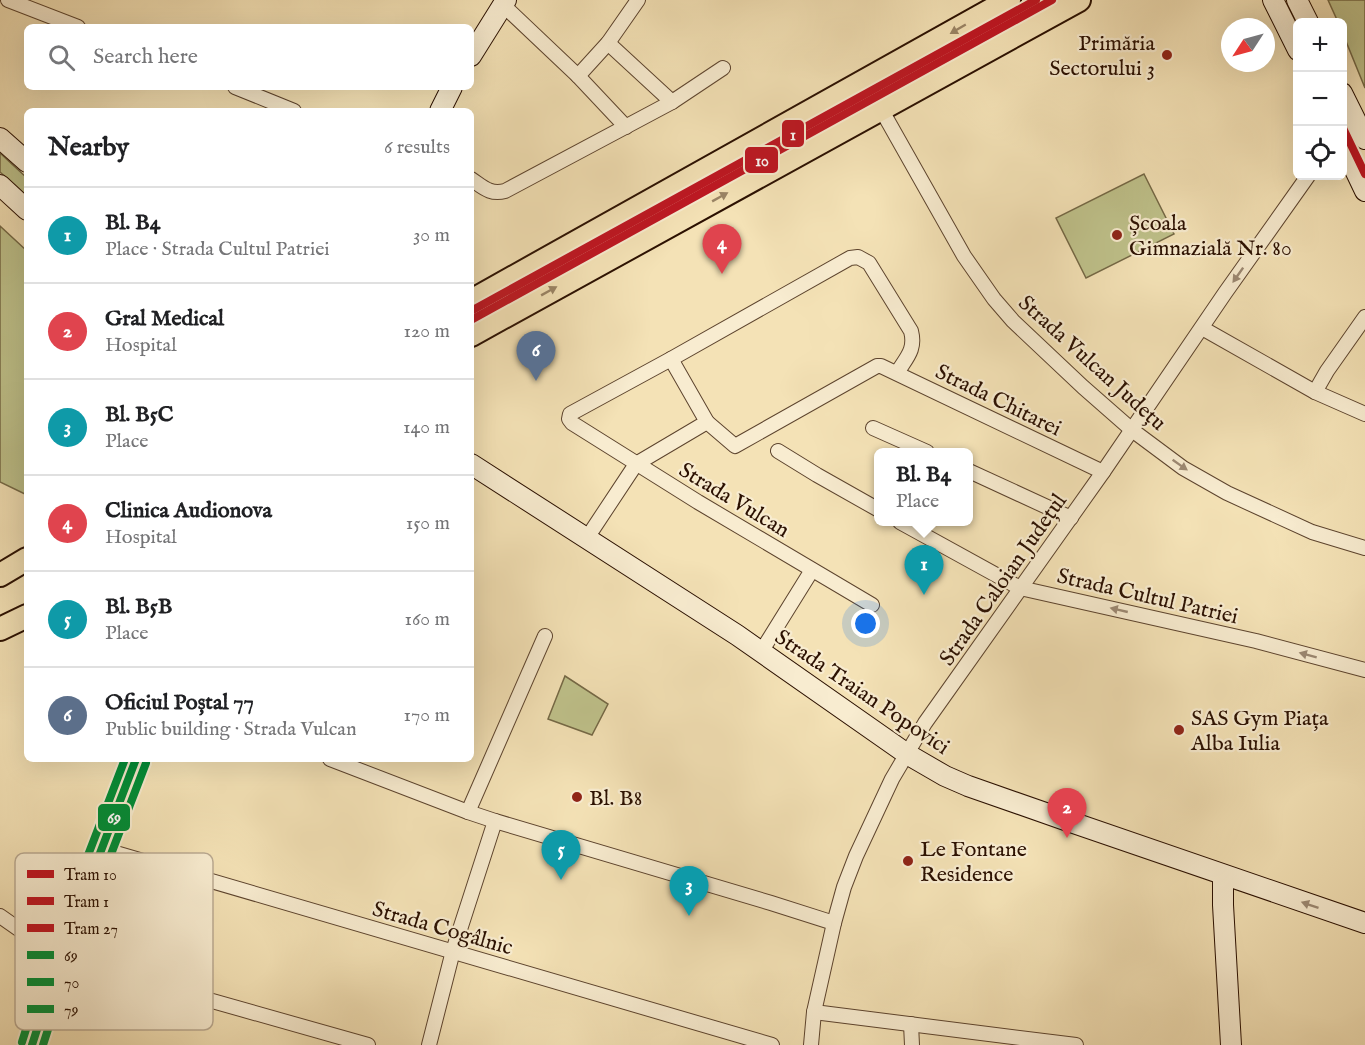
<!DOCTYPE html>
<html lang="en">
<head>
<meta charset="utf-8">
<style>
	body { margin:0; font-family:"IM FELL English",serif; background:#f6f6f6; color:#202124 }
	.controls { position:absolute; right:18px; top:18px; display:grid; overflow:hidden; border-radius:9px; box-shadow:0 6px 24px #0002 }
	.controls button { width:54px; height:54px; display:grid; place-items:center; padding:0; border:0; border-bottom:2px solid #e0e0e0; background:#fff; color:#202124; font:30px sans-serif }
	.compass { position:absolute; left:1221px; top:18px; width:54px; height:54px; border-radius:50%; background:#fff; box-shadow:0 6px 24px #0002; rotate:234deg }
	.you { position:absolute; left:866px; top:624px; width:21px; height:21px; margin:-15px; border:4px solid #fff; border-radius:50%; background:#1a73e8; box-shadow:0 0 0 9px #1a73e833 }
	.badge { display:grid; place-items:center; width:39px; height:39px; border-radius:50%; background:#111827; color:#fff; font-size:20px; font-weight:700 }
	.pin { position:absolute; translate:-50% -50px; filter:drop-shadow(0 2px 3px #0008) }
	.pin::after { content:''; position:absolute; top:32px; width:21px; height:18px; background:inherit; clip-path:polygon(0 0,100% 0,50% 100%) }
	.popup { position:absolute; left:874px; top:448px; width:99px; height:78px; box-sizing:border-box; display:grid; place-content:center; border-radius:9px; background:#fff; filter:drop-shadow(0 2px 4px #0005); font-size:20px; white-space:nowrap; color:#757577 }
	.popup b { font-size:22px; color:#202124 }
	.popup::after { content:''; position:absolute; left:50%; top:100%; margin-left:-12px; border:12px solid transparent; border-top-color:#fff }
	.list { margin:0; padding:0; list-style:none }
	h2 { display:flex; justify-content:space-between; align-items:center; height:78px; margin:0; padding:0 24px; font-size:26px }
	h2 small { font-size:20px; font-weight:400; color:#757577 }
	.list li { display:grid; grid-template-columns:39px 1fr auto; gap:18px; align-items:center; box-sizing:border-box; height:96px; padding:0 24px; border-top:2px solid #e0e0e0 }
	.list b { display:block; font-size:22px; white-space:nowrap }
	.list p { margin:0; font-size:20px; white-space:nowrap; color:#757577 }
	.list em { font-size:20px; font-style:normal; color:#757577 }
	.icon { flex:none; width:33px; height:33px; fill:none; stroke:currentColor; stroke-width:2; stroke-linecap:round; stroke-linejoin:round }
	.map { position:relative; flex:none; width:1365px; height:1045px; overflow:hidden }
	.search { position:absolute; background:#fff; box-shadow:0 6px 24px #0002; left:24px; top:24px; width:450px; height:66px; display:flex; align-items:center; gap:15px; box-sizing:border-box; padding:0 21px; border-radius:9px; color:#757577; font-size:22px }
	.panel { position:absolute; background:#fff; box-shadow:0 6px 24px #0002; left:24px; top:108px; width:450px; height:654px; border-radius:9px }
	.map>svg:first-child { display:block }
	.green { fill:#bfc28b; stroke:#756946; stroke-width:1.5 }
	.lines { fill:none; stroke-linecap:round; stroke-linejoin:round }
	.street-casing { stroke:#5d442e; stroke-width:16 }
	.secondary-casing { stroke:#2b1001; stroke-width:22 }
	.primary-casing { stroke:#2b1001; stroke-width:26 }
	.street { stroke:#f8ecd0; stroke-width:14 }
	.secondary { stroke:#f8ecd0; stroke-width:20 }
	.primary { stroke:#f4e2b6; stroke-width:22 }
	.bus-1-casing { stroke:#f8ecd0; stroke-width:12 }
	.bus-2-casing { stroke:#f8ecd0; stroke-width:12 }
	.bus-3-casing { stroke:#f8ecd0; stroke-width:12 }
	.bus-1 { stroke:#008d36; stroke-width:8 }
	.bus-2 { stroke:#008d36; stroke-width:8 }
	.bus-3 { stroke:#008d36; stroke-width:8 }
	.tram-1-casing { stroke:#f8ecd0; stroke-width:12 }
	.tram-2-casing { stroke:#f8ecd0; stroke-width:12 }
	.tram-3-casing { stroke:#f8ecd0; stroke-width:12 }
	.tram-1 { stroke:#be1622; stroke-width:8 }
	.tram-2 { stroke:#be1622; stroke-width:8 }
	.tram-3 { stroke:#be1622; stroke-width:8 }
	.oneway { fill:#9a8465 }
	.oneway2 { fill:#9c8973 }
	.poi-dot { fill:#8f2418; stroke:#f8ecd0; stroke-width:2 }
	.labels { text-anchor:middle; stroke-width:4.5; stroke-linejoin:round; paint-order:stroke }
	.poi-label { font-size:22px; fill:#2b1001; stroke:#f8ecd0; text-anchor:start }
	.street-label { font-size:22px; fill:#2b1001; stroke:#f8ecd0 }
	.key { fill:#f8ecd0; stroke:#baaa92; stroke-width:1.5 }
	.key-label { font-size:16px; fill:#2b1001 }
	.line-badge { stroke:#f8ecd0; stroke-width:2 }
	.badge-label { font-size:16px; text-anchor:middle; font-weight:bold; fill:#fff }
</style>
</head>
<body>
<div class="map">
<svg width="1365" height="1045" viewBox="0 0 1365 1045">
	<rect width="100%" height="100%" fill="#f4e2b6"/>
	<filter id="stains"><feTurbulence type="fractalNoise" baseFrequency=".00333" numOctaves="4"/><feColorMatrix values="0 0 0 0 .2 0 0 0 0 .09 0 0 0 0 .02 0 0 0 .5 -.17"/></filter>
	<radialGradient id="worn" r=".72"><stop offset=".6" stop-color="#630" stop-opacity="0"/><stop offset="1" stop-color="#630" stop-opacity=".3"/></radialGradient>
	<g class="green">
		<polygon points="1328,0 1365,0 1365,88 1343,34 1342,22 1338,22"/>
		<polygon points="0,153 27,178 27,197 0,172"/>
		<polygon points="1144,174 1174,234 1086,278 1056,218"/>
		<polygon points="0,226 27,251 27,495 0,482"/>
		<polygon points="565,676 608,704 592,735 548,719"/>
	</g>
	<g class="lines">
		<g class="street-casing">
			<g id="street">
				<polyline points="8,0 78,27"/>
				<polyline points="503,5 578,76 626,127"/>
				<polyline points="608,43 672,102"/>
				<polyline points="578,76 608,43 638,0"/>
				<polyline points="235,87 294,111"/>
				<polyline points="881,109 964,256 994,299 1013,321 1083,387 1132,430 1183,468 1227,493 1312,532 1365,548"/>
				<polyline points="1342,130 1349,125 1356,121"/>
				<path d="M 471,179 C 483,187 490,195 505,191 L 672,102 L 723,68"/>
				<polyline points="1202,328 1315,392 1365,414"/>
				<polyline points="1315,392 1327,371 1365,317"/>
				<polyline points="707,422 735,446 877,366 881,366 1103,472"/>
				<polyline points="873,428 927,452"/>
				<polyline points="778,451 817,475 879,510"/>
				<polyline points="969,471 1071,518"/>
				<polyline points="900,522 1020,588 1256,641 1365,670"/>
				<polyline points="587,538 636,464 707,422 671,359"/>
				<path d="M 872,605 L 698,502 L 572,423 L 569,419 L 570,414 L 671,359 L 850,258 L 858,257 L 869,263 L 911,331 C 916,350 906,358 897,373"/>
				<polyline points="761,652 812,570"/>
				<polyline points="330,759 468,812 495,821 771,903 834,923"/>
				<polyline points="468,812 545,636"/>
				<polyline points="102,849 772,1045"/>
				<polyline points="0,916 60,958 368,1045"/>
				<polyline points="814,1012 1076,1045"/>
				<polyline points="911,1024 912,1045"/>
				<polyline points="429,1045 453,951 495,821"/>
				<polyline points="811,1045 814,1012 834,923 844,887 856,856 892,779 925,723 1103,472 1225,293 1308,176"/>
			</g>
		</g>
		<g class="secondary-casing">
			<g id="secondary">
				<polyline points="1273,0 1298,50"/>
				<polyline points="1297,0 1308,22"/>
				<polyline points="471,56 506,0"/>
				<polyline points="1342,93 1365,139"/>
				<polyline points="440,111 452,87"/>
				<polyline points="0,138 27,162"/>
				<polyline points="1342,143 1365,191"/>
				<polyline points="0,185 27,210"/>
				<polyline points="471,464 737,635 907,754 945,776 968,786 1071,822 1365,923"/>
				<polyline points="1223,875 1223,905 1231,1045"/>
				<polyline points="32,1045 60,958 136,759"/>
			</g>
		</g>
		<g class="primary-casing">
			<g id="primary">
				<polyline points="471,301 1009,0"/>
				<polyline points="471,335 1079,0"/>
				<polyline points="0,575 27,559"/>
				<polyline points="0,629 27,616"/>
			</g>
		</g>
		<use href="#street" class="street"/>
		<use href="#secondary" class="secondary"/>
		<use href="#primary" class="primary"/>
		<g class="bus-1-casing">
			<polyline id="bus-1" points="32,1045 60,958 136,759"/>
		</g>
		<g class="bus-2-casing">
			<polyline id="bus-2" points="43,1045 70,961 146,763"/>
		</g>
		<g class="bus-3-casing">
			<polyline id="bus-3" points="22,1042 50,954 125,759"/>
		</g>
		<use href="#bus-1" class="bus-1"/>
		<use href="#bus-2" class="bus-2"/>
		<use href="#bus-3" class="bus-3"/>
		<g class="tram-1-casing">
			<polyline id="tram-1" points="471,320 1052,0"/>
		</g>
		<g class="tram-2-casing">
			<polyline id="tram-2" points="471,311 1036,0"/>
		</g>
		<g class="tram-3-casing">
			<polyline id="tram-3" points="1342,126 1365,174"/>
		</g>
		<use href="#tram-1" class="tram-1"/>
		<use href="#tram-2" class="tram-2"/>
		<use href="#tram-3" class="tram-3"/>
	</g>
	<defs><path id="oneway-solid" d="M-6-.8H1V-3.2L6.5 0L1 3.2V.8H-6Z" transform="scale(1.5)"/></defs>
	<g class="oneway">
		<use href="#oneway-solid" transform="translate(958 29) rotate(150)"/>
		<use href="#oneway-solid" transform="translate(720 197) rotate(-29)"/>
		<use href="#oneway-solid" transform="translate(549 291) rotate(-29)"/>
	</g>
	<g class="oneway2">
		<use href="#oneway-solid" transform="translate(1238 275) rotate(125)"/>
		<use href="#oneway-solid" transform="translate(1180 465) rotate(35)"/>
		<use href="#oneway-solid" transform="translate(1119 610) rotate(-167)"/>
		<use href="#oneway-solid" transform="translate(1308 655) rotate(-165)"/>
		<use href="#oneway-solid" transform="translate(1310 905) rotate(-161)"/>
	</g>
	<g class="poi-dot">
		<circle cx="1167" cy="55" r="6"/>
		<circle cx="1117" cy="235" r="6"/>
		<circle cx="1179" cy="730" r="6"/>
		<circle cx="577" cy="797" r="6"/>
		<circle cx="908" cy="861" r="6"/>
	</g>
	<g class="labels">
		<g class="poi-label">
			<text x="1155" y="50" text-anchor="end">Primăria<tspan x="1155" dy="25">Sectorului 3</tspan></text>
			<text x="1129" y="230">Școala<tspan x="1129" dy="25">Gimnazială Nr. 80</tspan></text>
			<text x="1191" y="725">SAS Gym Piața<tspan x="1191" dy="25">Alba Iulia</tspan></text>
			<text x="589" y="805">Bl. B8</text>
			<text x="920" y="856">Le Fontane<tspan x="920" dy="25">Residence</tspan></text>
		</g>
		<g class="street-label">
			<text transform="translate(1093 362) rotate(42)" y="8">Strada Vulcan Județu</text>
			<text transform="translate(999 399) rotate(26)" y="8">Strada Chitarei</text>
			<text transform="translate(735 499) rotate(31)" y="8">Strada Vulcan</text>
			<text transform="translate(1002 579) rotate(-55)" y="8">Strada Caloian Județul</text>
			<text transform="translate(1148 595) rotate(13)" y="8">Strada Cultul Patriei</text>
			<text transform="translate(863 691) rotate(34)" y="8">Strada Traian Popovici</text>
			<text transform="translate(443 927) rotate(16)" y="8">Strada Cogâlnic</text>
		</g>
	</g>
	<rect x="15" y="853" width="198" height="177" rx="9" class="key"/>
	<rect x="27" y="870" width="27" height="8" fill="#be1622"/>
	<rect x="27" y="897" width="27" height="8" fill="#be1622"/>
	<rect x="27" y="924" width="27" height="8" fill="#be1622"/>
	<rect x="27" y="951" width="27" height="8" fill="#008d36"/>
	<rect x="27" y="978" width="27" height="8" fill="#008d36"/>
	<rect x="27" y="1005" width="27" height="8" fill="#008d36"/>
	<g class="key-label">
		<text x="64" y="880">Tram 10</text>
		<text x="64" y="907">Tram 1</text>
		<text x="64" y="934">Tram 27</text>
		<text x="64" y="961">69</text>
		<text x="64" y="988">70</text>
		<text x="64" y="1015">79</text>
	</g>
	<g class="line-badge">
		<rect x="781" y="119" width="24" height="29" rx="6" fill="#be1622"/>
		<rect x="744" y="146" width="35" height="28" rx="6" fill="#be1622"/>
		<rect x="97" y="803" width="34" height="29" rx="6" fill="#008d36"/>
	</g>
	<g class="badge-label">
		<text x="793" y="140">1</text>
		<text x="762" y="166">10</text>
		<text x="114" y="823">69</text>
	</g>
	<rect width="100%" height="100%" filter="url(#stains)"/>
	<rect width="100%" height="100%" fill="url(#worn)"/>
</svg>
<div class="controls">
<button>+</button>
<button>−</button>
<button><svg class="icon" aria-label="locate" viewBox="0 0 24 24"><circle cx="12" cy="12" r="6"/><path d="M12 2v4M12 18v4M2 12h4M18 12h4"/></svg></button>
</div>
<svg class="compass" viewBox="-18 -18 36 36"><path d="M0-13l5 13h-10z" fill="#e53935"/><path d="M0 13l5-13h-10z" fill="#757577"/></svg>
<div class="you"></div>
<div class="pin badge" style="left:924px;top:595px;background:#0f9aa8">1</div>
<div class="popup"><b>Bl. B4</b>Place</div>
<div class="pin badge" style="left:1067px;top:838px;background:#e0444e">2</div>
<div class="pin badge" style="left:689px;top:916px;background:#0f9aa8">3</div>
<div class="pin badge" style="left:722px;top:274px;background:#e0444e">4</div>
<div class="pin badge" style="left:561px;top:880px;background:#0f9aa8">5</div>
<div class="pin badge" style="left:536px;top:381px;background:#5c6f8a">6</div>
<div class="search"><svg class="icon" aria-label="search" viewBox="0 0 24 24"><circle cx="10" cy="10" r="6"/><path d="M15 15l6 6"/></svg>Search here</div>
<section class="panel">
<h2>Nearby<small>6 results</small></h2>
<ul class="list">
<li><span class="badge" style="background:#0f9aa8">1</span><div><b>Bl. B4</b><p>Place · Strada Cultul Patriei</p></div><em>30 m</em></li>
<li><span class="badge" style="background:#e0444e">2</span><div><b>Gral Medical</b><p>Hospital</p></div><em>120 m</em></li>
<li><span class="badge" style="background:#0f9aa8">3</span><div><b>Bl. B5C</b><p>Place</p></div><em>140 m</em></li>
<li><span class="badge" style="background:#e0444e">4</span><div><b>Clinica Audionova</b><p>Hospital</p></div><em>150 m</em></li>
<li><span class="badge" style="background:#0f9aa8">5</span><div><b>Bl. B5B</b><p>Place</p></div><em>160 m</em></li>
<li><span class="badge" style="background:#5c6f8a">6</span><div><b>Oficiul Poștal 77</b><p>Public building · Strada Vulcan</p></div><em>170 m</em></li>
</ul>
</section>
</div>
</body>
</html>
